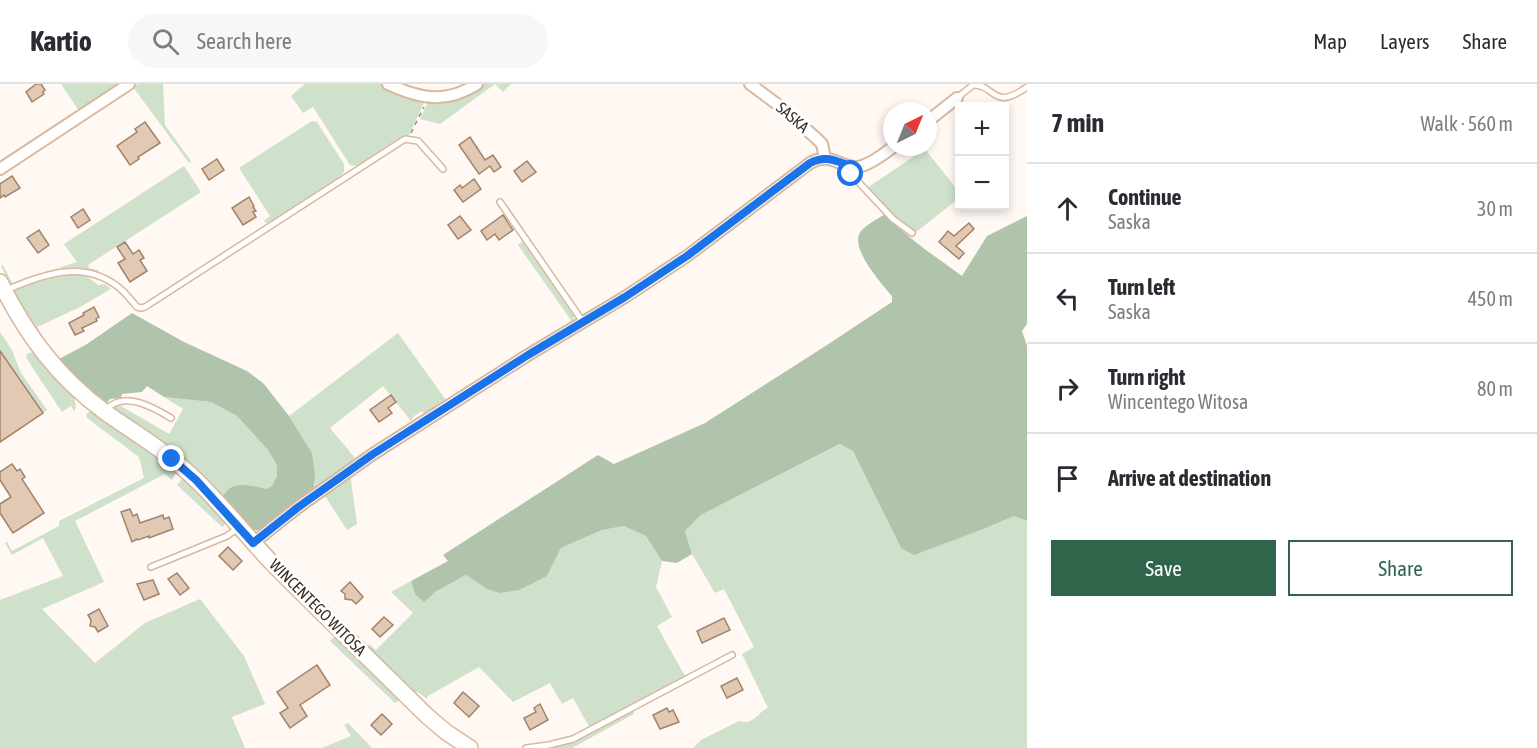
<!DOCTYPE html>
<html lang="en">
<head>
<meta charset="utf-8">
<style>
	body { margin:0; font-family:"Asap Condensed",sans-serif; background:#f7f7f7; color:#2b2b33 }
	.controls { position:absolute; right:18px; top:18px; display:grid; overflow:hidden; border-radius:0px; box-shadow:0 3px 9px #0003 }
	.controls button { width:54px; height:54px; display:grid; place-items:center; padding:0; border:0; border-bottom:2px solid #e1e1e2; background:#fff; color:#2b2b33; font:30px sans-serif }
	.compass { position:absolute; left:883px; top:18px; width:54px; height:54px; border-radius:50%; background:#fff; box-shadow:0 3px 9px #0003; rotate:43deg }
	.stop { position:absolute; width:18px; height:18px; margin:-14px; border:4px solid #1a73e8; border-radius:50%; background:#fff }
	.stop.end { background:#1a73e8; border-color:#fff; box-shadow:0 2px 6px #0008 }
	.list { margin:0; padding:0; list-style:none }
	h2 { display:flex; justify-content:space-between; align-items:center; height:78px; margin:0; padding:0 24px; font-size:26px }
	h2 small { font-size:20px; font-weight:400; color:#7c7c81 }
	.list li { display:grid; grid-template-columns:39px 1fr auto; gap:18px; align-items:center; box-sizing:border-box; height:90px; padding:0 24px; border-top:2px solid #e1e1e2 }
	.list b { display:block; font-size:22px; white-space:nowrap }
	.list p { margin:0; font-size:20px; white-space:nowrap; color:#7c7c81 }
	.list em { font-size:20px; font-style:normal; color:#7c7c81 }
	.actions { display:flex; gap:12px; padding:18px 24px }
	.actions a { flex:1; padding:14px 0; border:2px solid #30654b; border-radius:0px; text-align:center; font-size:21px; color:#30654b }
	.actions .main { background:#30654b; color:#fff }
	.icon { flex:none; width:33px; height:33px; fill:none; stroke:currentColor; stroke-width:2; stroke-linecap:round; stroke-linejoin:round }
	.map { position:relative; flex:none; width:1027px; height:664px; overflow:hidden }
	header { display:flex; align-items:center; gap:36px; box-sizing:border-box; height:84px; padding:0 30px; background:#fff; border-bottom:2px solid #e1e1e2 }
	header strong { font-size:28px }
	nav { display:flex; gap:33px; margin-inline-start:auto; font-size:21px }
	.search { width:420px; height:54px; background:#f7f7f7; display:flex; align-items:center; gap:15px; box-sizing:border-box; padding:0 21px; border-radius:33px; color:#7c7c81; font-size:22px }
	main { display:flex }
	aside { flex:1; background:#fff }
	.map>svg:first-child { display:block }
	.green { fill:#cfe0cb }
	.forest { fill:#b0c4ab }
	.building { fill:#e2c9b4; stroke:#a1836b; stroke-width:1.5 }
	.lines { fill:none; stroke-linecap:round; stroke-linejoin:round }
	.lane-casing { stroke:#d8b89f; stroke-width:8 }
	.street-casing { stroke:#d8b89f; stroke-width:14 }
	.secondary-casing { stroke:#d8b89f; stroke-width:18 }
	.path { stroke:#968c84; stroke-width:1.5; stroke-dasharray:4.5 4.5; stroke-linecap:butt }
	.lane { stroke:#fff; stroke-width:5 }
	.street { stroke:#fff; stroke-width:10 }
	.secondary { stroke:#fff; stroke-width:15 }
	.route { stroke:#1a73e8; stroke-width:8 }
	.labels { text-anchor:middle; stroke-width:6; stroke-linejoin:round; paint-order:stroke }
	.street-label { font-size:16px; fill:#392d23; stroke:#fff }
</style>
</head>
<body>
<header>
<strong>Kartio</strong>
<div class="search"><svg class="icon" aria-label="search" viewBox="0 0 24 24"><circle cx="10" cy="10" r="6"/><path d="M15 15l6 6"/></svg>Search here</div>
<nav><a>Map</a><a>Layers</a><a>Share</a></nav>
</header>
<main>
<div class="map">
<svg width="1027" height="664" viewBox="0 0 1027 664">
	<rect width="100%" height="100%" fill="#fff8f3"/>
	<g class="green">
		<polygon points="61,0 120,0 79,27"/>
		<polygon points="138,0 163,0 165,41 191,77 189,79 133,3"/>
		<polygon points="305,0 385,0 426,15 409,51 401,53 358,81 354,82 350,81 313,23 303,29 291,12"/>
		<polygon points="480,0 511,0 503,8 495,0 440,40 420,35 429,16"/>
		<polygon points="312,37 317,38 344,80 344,88 337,95 271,138 266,139 264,137 270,132 239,84"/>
		<polygon points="925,65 959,108 959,114 915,149 896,135 867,104"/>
		<polygon points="184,82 201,108 88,181 89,184 98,186 97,188 81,184 60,184 10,200 1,182 3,181 12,199 77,178 64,160"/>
		<polygon points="523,157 574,232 573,239 518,161"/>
		<path d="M 66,190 C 84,190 84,190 98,201 L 105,200 L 111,205 L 80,223 L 37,243 L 44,255 L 41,253 L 25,228 L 14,207 C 26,197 50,192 66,190 Z"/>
		<polygon points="0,248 12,266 21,289 47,326 43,329 0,267"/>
		<polygon points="398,249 448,319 427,333 422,327 414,332 411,337 383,302 330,344 355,374 401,344 401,348 313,408 312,369 289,332"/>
		<polygon points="33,268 52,290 74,312 76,323 74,327 71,322 62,328 34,286 26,273 27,270"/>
		<polygon points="164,313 211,318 237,332 268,366 277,380 277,392 273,402 266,405 249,401 226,407 223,412 189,378 113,324 121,322 169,350 183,325"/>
		<polygon points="91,327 159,374 176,388 172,396 165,390 75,437 104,498 42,525 95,579 145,539 200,515 244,572 265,620 232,633 245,664 0,664 0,516 63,492 43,454 12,471 5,459 7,458 12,467 59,442 59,437 144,394 139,373 87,334 86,330"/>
		<path d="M 841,360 L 853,367 L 901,464 L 986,444 L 1014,432 L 1027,437 L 1027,664 L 693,664 L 701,656 L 739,637 C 753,642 757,629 768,624 L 742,570 L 754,563 L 724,505 L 715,509 L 692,470 L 685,447 L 701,431 Z"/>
		<polygon points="350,389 357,440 347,446 325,412 300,429 299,434 298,429"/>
		<polygon points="183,394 202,413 225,439 224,442 222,443 177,401"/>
		<polygon points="624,442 646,452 662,477 656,503 672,533 657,542 686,594 590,644 573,614 562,620 550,599 513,618 479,583 428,612 427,615 418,608 415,608 369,563 369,560 376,566 413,529 391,508 411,497 415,510 435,508 466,491 487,505 547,492 561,464 602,446"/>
		<polygon points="335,552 400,616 395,619 330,557"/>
		<polygon points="687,597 688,598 633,627 634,630 572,664 546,664 562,661 573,657"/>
		<polygon points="348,639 372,664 322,664 351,652 344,641"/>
	</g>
	<g class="forest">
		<path d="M 885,130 C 907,154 936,173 962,192 L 987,152 L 1027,132 L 1027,240 L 1022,247 L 1027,262 L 1027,437 L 1014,432 L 986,444 L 914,471 L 901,464 L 853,367 L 840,360 L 701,431 L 685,447 L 692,470 L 677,479 L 662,477 L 646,452 L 624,442 L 602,446 L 561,464 L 547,492 L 519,506 L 500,509 L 487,505 L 466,491 L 435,508 L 424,518 L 415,510 L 411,497 L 448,477 L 443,471 L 598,371 L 614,380 L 705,339 L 827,261 L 892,218 L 892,212 C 882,200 848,163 861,147 C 866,141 879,134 885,130 Z"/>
		<path d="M 132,229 L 184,258 L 247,287 L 264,300 L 289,332 L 312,369 L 315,391 L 313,408 L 269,442 L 260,446 L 253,446 L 223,412 C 231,396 252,401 266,405 L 272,402 L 277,392 L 277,381 L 268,366 L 237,332 L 211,318 L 164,313 L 147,302 L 142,308 L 122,310 L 121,314 L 110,315 L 106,320 L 74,292 L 59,275 L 87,260 Z"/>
	</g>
	<g class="building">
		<polygon points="36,0 41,0 45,6 43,8 44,10 32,18 26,8"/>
		<polygon points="145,38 160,59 138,73 139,75 130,81 117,62 137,48 135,45"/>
		<polygon points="470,53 485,76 493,71 501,83 494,88 490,82 479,90 459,61"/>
		<polygon points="217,75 224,86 209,96 202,85"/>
		<polygon points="527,77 536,88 522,98 514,87"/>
		<polygon points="12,92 20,104 5,113 4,111 0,114 0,100"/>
		<polygon points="474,95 481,105 463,118 454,106 460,101 462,104"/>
		<polygon points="249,113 254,122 253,123 256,127 253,128 256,133 243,141 232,124"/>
		<polygon points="83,125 90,136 78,144 71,133"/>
		<polygon points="503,131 513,146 499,156 495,150 487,156 481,147"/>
		<polygon points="460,132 471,146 458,155 448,141"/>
		<polygon points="969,139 974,145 956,162 964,169 959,175 939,158 948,147 954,152"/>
		<polygon points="39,146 49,161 38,169 27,154"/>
		<polygon points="125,158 133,170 139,166 144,174 140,176 147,187 130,198 118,179 125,175 117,163"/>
		<polygon points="94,223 99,233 96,235 97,237 82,244 84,247 75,251 69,239 84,231 83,229"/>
		<polygon points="0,267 43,329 0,358"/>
		<polygon points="391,311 396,318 388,324 392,329 379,338 370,326"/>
		<polygon points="12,380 17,387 20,385 25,393 22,395 44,429 13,449 0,429 0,420 11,413 0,396 0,388"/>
		<polygon points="130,425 133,432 137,430 140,439 163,431 164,435 169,433 173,445 149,454 149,452 138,456 137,455 132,458 121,428"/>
		<polygon points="228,463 242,477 233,486 219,472"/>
		<polygon points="177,489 189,504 180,511 168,495"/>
		<polygon points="153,496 159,510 144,516 137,500"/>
		<polygon points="350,498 363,513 356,520 352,516 345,515 345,510 341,507"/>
		<polygon points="99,525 108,542 98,548 95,543 90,542 91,536 88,531"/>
		<polygon points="384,533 393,541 380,553 372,545"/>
		<polygon points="724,534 730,546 702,559 697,547"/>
		<polygon points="317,581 330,601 300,621 307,632 290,644 280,629 288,624 277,608"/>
		<polygon points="737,594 743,606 727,614 721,602"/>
		<polygon points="463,608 479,622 469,633 454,619"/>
		<polygon points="540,620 548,636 530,646 524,634 536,628 534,624"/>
		<polygon points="667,624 669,628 673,626 679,638 660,645 653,631"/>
		<polygon points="382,630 392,640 381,651 371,641"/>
	</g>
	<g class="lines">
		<g class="lane-casing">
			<g id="lane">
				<path d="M 957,14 L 973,1 C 995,0 992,28 1027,3"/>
				<polyline points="846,81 851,90 893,135 912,149"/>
				<polyline points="500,118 583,238"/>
				<path d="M 6,206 C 43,191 81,175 117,202 C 125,208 131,216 137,223 L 141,224 L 145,223 L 405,55 L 418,57 L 443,85"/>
				<path d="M 106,326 C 123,306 153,323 171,334"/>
				<polyline points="151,483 227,452 238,444"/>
				<polyline points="526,664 549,661 573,655 732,571"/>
			</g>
		</g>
		<g class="street-casing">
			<g id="street">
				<path d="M 388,0 C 420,15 446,20 477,0"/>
				<polyline points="750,0 781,23 817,55 822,60 825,74"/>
				<polyline points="928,37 957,14"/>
				<polyline points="0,85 129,0"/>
				<path d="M 253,459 L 297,424 L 373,370 L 528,271 L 625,213 L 687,172 L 810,79 C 831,68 837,82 856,83 C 867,83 884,70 893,63"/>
			</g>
		</g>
		<g class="secondary-casing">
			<path id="secondary" d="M 0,198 C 26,250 57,293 105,328 C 136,350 169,369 196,396 C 222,421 245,450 270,477 C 321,529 374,579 426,631 L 446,648 L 470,664"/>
		</g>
		<polyline class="path" points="411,49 424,23"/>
		<use href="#lane" class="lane"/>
		<use href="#street" class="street"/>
		<use href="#secondary" class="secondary"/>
	</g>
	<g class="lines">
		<path class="route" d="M 172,375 L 196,396 L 253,459 L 297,424 L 373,370 L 528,271 L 625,213 L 687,172 L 810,79 C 823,72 832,75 845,80 L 851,90"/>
	</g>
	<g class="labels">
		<g class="street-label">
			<text transform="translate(793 33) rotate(41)" y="6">SASKA</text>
			<text transform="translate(318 523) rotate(45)" y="6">WINCENTEGO WITOSA</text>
		</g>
	</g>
</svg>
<div class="controls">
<button>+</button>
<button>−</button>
</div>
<svg class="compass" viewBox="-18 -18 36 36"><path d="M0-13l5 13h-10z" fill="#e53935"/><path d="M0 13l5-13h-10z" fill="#7c7c81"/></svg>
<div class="stop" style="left:851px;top:90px"></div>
<div class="stop end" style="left:172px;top:375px"></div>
</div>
<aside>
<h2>7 min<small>Walk · 560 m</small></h2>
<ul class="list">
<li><svg class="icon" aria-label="ahead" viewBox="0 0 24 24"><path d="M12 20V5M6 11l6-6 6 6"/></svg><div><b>Continue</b><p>Saska</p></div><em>30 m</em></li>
<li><svg class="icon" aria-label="left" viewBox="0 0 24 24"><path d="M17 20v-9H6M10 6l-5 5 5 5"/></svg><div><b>Turn left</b><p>Saska</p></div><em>450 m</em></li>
<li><svg class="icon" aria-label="right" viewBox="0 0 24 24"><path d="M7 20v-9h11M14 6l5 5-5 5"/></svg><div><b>Turn right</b><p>Wincentego Witosa</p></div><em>80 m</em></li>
<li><svg class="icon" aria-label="arrive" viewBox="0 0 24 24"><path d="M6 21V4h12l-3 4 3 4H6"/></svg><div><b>Arrive at destination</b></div></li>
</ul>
<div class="actions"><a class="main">Save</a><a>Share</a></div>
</aside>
</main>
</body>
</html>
